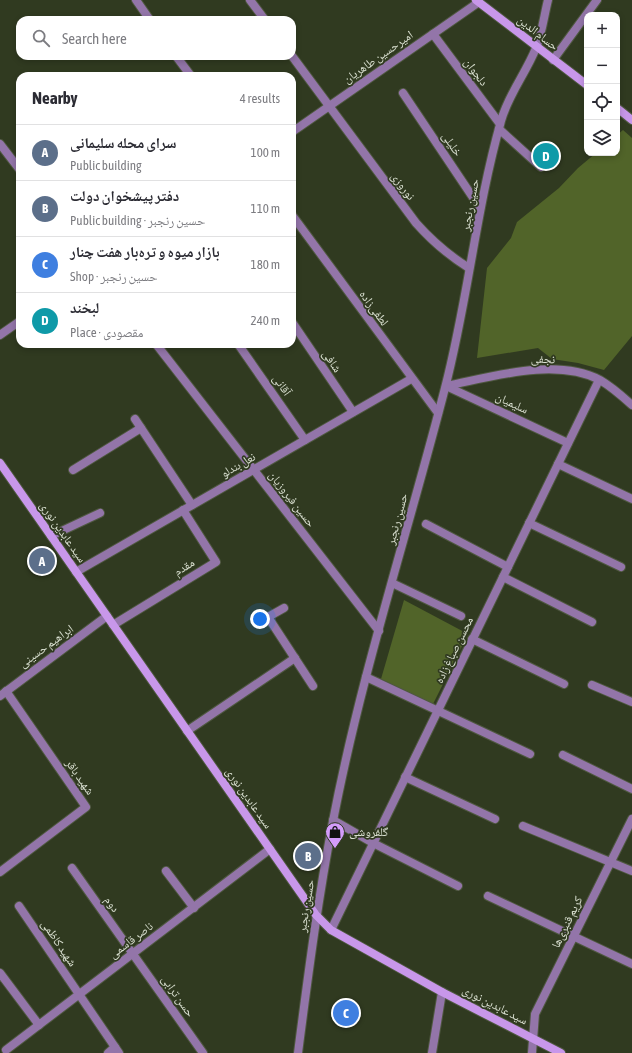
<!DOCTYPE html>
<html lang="en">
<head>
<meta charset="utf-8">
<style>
	body { margin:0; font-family:"Asap Condensed","Noto Naskh Arabic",sans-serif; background:#f2f2f3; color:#2b2b33 }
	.controls { position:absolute; right:12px; top:12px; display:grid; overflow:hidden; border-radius:8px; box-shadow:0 2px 6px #0003 }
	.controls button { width:36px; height:36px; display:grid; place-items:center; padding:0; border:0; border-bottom:1px solid #e1e1e2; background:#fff; color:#2b2b33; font:20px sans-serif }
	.you { position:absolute; left:260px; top:619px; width:14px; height:14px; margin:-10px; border:3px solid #fff; border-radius:50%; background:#1a73e8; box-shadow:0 0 0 6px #1a73e833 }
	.badge { display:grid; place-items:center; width:26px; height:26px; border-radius:50%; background:#ea580c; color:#fff; font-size:13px; font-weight:700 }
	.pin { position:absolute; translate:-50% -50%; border:2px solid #fff; box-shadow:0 1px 4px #0006 }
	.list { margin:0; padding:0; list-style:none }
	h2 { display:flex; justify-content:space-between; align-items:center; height:52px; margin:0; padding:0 16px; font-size:17px }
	h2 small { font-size:13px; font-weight:400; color:#7c7c81 }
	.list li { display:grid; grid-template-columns:26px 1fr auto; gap:12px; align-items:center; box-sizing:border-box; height:56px; padding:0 16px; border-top:1px solid #e1e1e2 }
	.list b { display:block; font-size:15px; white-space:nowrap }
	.list p { margin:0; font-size:13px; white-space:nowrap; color:#7c7c81 }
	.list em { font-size:13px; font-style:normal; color:#7c7c81 }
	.icon { flex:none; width:22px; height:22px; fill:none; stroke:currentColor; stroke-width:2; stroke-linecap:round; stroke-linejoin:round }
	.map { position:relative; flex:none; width:632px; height:1053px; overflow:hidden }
	.search { position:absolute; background:#fff; box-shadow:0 2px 6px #0003; left:16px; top:16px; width:280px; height:44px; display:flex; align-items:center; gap:10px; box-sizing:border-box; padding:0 14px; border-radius:12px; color:#7c7c81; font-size:15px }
	.panel { position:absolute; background:#fff; box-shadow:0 2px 6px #0003; left:16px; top:72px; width:280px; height:276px; border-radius:12px }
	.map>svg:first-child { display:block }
	.green { fill:#516429 }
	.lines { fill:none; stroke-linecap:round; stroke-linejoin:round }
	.minor-casing { stroke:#4f5840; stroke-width:10 }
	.tertiary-casing { stroke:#4f5840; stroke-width:10 }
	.secondary-casing { stroke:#4f5840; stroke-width:10 }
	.minor { stroke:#9375a9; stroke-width:8 }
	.tertiary { stroke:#9375a9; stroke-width:8 }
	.secondary { stroke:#c897ea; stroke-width:8 }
	.labels { text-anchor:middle; stroke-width:3.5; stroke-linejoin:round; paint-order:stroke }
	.street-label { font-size:12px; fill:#dae0d1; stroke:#303a20 }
	.poi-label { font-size:12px; fill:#dae0d1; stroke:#303a20; text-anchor:start }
</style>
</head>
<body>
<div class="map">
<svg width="632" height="1053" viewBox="0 0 632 1053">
	<rect width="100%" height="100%" fill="#303a20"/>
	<g class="green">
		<polygon points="623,130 632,138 632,336 604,370 578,363 552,359 538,348 477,358 487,268 511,238 517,222 559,188 578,168 596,153 617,153 617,135"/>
		<polygon points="404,600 468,634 433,704 381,679"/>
	</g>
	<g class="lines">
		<g class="minor-casing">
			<g id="minor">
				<polyline points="136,0 150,20"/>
				<polyline points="250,0 265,20"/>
				<polyline points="433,34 500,124"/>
				<polyline points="176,56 191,76"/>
				<path d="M 292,56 L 416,223 C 432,241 448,255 469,268"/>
				<polyline points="553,60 597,0"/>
				<polyline points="403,93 480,208"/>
				<polyline points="499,129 541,167"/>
				<polyline points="292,132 479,2"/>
				<polyline points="0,144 20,170"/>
				<polyline points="292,215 438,413"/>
				<polyline points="292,322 353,412"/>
				<polyline points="0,335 20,321"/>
				<polyline points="156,344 379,631"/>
				<polyline points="238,344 305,440"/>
				<path d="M 446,386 C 492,377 555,357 600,380 C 612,387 622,396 632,405"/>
				<polyline points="446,386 568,443"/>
				<polyline points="135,419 192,505"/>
				<polyline points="558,464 632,499"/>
				<polyline points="73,470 141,428"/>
				<polyline points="529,523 621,567"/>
				<polyline points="426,524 508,567"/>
				<polyline points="51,536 100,513"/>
				<polyline points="76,572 411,379"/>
				<polyline points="503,577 592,622"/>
				<polyline points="392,583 461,616"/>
				<polyline points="284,608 268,617 313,686"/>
				<polyline points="113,625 216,562 183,510"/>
				<polyline points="472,639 564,684"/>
				<polyline points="366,677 530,754"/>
				<polyline points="592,685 632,702"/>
				<polyline points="187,731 295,658"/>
				<polyline points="563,755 632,789"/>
				<polyline points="405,777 495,819"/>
				<polyline points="333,820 373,843 458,886"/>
				<polyline points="523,826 632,871"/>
				<polyline points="72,868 203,1053"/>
				<polyline points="166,871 194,908"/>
				<polyline points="0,872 86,807 6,691"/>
				<polyline points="488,896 632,964"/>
				<polyline points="19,906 119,1053"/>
				<polyline points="331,930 599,380"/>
				<polyline points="0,973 39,1025"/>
				<polyline points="6,1050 270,849"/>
				<polyline points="108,1053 115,1047"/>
				<polyline points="432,1053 442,992"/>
				<polyline points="532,1053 535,1014 632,819"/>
			</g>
		</g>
		<g class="tertiary-casing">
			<g id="tertiary">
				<polyline points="0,696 107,616"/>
				<path d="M 298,1053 C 308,976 318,898 333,821 C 361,675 408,532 445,388 C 468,300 476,209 501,121 C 508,95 526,73 536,48 C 542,33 544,16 548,0"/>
			</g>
		</g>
		<g class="secondary-casing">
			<g id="secondary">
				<polyline points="476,0 587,85"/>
				<polyline points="617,108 632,120"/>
				<polyline points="0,463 316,915 331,930 442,992 561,1053"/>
			</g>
		</g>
		<use href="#minor" class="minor"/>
		<use href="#tertiary" class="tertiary"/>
		<use href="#secondary" class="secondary"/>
	</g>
	<defs>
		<g id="shop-pin" transform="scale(1)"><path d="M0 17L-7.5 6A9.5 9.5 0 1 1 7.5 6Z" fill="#d49cfb" stroke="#303a20"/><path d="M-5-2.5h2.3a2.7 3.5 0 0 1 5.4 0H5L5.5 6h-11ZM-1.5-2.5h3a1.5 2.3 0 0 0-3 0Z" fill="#111"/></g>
	</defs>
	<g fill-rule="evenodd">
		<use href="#shop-pin" x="335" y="832"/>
	</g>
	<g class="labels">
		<g class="street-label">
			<text transform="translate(538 33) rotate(38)" y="4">حسام الدین</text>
			<text transform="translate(378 57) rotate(-35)" y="4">امیرحسین طاهریان</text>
			<text transform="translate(476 72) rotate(53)" y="4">دلجوان</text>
			<text transform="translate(452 144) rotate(56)" y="4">خلیلی</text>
			<text transform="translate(403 186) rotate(53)" y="4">نوروزی</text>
			<text transform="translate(470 205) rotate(-79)" y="4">حسین رنجبر</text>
			<text transform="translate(374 308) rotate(54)" y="4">لطفی‌زاده</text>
			<text transform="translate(543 359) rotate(2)" y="4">نجفی</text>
			<text transform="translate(332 361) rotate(56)" y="4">شافی</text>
			<text transform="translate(282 385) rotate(55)" y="4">آقانی</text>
			<text transform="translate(512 403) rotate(25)" y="4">سلیمیان</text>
			<text transform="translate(238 465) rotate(-30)" y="4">نعل بندلو</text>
			<text transform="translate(292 499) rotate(52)" y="4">حسین فیروزیان</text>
			<text transform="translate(397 519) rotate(-75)" y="4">حسین رنجبر</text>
			<text transform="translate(63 532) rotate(55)" y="4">سید عابدین نوری</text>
			<text transform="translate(184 567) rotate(-32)" y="4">مقدم</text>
			<text transform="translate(46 646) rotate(-36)" y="4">ابراهیم حسینی</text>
			<text transform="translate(454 650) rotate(-64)" y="4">محسن صباغ زاده</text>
			<text transform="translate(80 777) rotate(55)" y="4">شهید باقر</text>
			<text transform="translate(249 798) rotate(55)" y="4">سید عابدین نوری</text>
			<text transform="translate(112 904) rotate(54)" y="4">دوم</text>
			<text transform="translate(306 906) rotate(-81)" y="4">حسین رنجبر</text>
			<text transform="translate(567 922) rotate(-64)" y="4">کریم قنبری‌ها</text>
			<text transform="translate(131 940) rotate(-37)" y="4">ناصر قاسمی</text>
			<text transform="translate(59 943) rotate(56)" y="4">شهید کاظمی</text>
			<text transform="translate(178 996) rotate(55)" y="4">حسن ترابی</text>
			<text transform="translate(495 1005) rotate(27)" y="4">سید عابدین نوری</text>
		</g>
		<g class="poi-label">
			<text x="349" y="836">گلفروشی</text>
		</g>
	</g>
</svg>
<div class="controls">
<button>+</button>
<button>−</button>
<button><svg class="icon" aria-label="locate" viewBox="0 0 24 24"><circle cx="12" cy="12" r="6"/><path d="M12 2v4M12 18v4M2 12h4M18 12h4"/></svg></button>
<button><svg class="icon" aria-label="layers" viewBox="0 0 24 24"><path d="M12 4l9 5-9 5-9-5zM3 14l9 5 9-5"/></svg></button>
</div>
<div class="you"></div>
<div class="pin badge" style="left:42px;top:561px;background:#5c6f8a">A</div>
<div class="pin badge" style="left:308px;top:856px;background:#5c6f8a">B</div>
<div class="pin badge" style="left:346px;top:1013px;background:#3f7fe0">C</div>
<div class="pin badge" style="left:546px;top:156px;background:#0f9aa8">D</div>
<div class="search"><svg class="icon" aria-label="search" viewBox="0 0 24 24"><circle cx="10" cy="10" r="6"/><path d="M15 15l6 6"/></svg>Search here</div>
<section class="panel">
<h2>Nearby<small>4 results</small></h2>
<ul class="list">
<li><span class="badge" style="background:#5c6f8a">A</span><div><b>سرای محله سلیمانی</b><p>Public building</p></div><em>100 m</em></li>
<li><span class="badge" style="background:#5c6f8a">B</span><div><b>دفتر پیشخوان دولت</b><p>Public building · حسین رنجبر</p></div><em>110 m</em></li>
<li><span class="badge" style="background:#3f7fe0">C</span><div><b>بازار میوه و تره‌بار هفت چنار</b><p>Shop · حسین رنجبر</p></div><em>180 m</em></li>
<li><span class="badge" style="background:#0f9aa8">D</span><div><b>لبخند</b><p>Place · مقصودی</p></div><em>240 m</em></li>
</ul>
</section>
</div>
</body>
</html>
